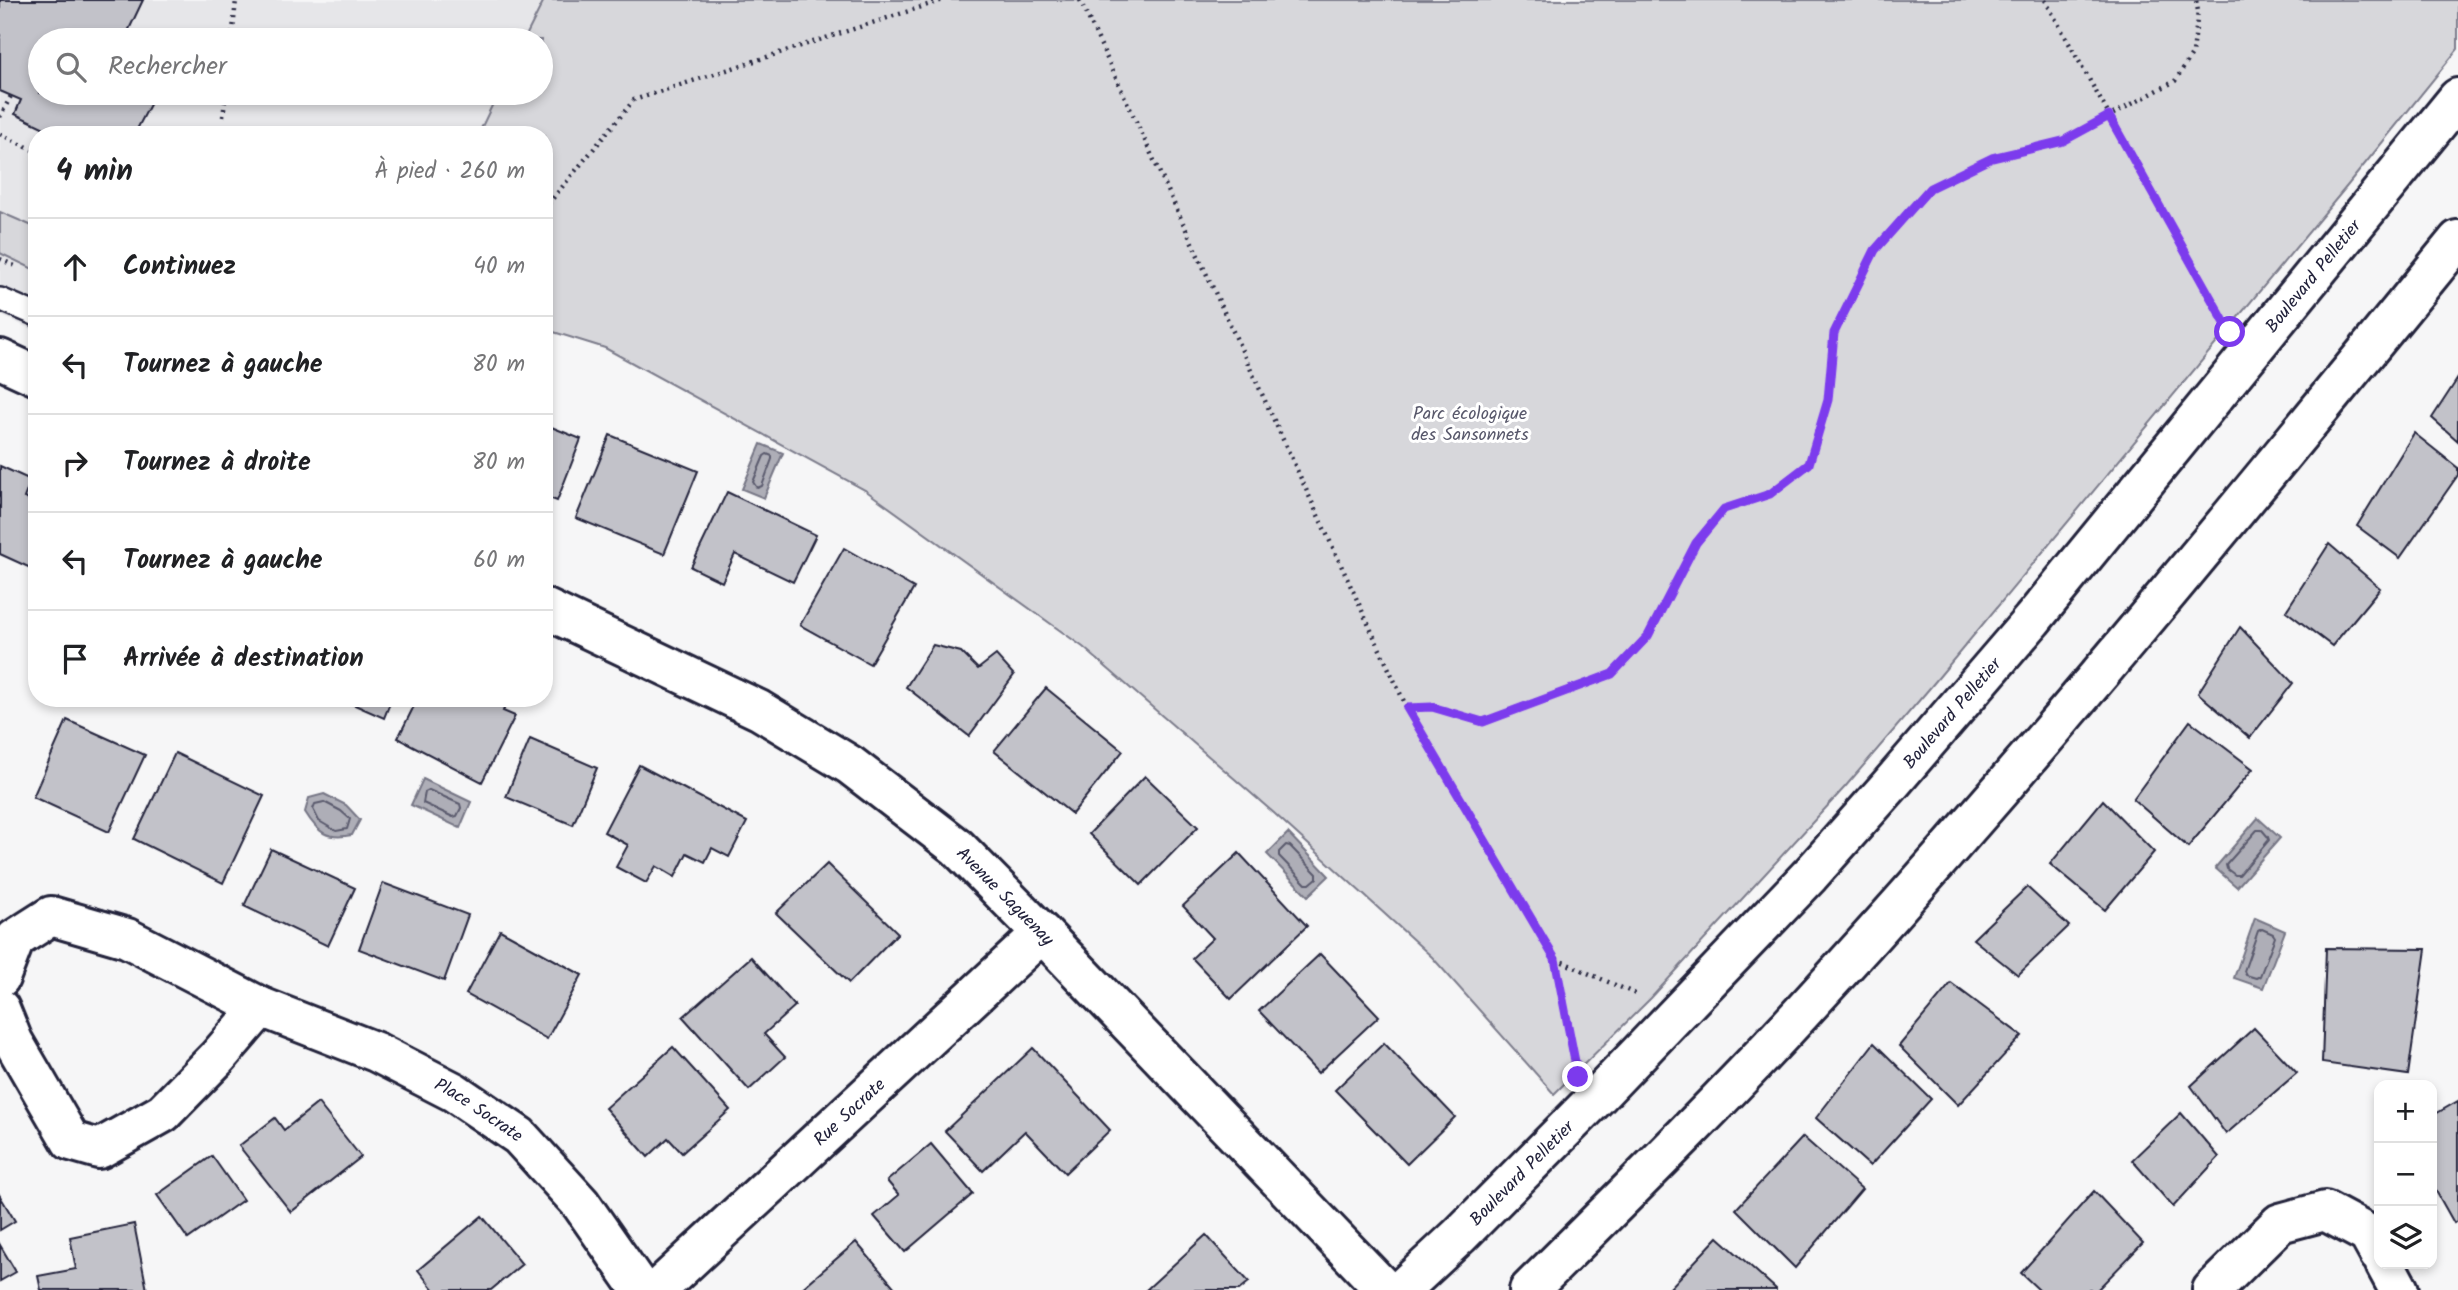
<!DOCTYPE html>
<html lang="fr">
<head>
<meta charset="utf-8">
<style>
	body { margin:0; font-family:Kalam,sans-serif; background:#f2f2f2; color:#202124 }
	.controls { position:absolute; right:21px; bottom:21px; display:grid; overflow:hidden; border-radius:14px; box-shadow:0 4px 10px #0003 }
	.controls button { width:63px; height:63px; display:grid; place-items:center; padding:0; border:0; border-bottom:2px solid #e0e0e0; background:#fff; color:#202124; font:35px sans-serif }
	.stop { position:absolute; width:21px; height:21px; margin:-16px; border:5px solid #7c3aed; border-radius:50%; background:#fff }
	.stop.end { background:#7c3aed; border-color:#fff; box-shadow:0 2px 7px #0008 }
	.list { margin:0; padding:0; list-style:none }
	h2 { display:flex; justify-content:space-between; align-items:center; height:91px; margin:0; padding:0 28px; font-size:30px }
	h2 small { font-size:23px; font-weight:400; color:#757577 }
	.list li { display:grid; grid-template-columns:46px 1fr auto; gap:21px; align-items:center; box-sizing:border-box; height:98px; padding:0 28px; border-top:2px solid #e0e0e0 }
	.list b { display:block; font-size:26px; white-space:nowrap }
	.list em { font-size:23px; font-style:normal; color:#757577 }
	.icon { flex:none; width:38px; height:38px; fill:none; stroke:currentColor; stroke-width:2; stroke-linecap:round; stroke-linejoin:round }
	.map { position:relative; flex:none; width:2458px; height:1290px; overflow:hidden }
	.search { position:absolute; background:#fff; box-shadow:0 4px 10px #0003; left:28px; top:28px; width:525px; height:77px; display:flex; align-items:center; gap:18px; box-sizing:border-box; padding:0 24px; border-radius:38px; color:#757577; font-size:26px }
	.panel { position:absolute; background:#fff; box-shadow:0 4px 10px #0003; left:28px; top:126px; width:525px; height:581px; border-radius:28px }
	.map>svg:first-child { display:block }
	.built { fill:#e6e6e9 }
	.green { fill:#d7d7db; stroke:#7c7c8b; stroke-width:2 }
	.water { fill:#aeaeb7; stroke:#767685; stroke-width:2 }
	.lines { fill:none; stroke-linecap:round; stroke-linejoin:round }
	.shore { stroke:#5a5a6d; stroke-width:2 }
	.building { fill:#c2c2c9; stroke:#22223b; stroke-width:2 }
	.lane-casing { stroke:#22223b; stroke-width:26 }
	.street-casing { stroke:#22223b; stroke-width:44 }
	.secondary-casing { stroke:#22223b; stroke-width:44 }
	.path { stroke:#22223b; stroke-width:4.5; stroke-dasharray:2 5; stroke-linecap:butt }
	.lane { stroke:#fff; stroke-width:21 }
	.street { stroke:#fff; stroke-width:38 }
	.secondary { stroke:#fff; stroke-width:38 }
	.route { stroke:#7c3aed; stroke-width:9 }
	.labels { text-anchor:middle; stroke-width:6; stroke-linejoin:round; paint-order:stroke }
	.street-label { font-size:18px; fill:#22223b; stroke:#fff }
	.park-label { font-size:18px; fill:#58586b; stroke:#fff }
</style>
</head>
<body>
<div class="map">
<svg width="2458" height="1290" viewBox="0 0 2458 1290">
	<rect width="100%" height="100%" fill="#f6f6f7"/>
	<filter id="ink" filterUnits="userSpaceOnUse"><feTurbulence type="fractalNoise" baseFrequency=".0143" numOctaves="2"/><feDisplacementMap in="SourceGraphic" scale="14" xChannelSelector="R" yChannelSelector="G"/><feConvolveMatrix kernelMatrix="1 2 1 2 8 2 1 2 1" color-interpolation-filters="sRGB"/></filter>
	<g filter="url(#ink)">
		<polygon class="built" points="0,0 544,0 524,40 40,40 40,93 498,93 478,135 37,135 37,332 0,315"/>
		<g class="green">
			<polygon points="544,0 2458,0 2458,49 2347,186 1929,689 1845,787 1651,998 1554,1094 1432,957 1275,814 1083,647 865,490 605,348 544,329 544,135 478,135 498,93 541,93 541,40 524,40"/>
			<polygon points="0,212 37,228 37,271 0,253"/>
		</g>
		<g class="water">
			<polygon points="761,444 783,453 764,498 742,489"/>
			<polygon points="423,779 471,802 460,828 411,805"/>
			<path d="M 324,794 L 346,805 L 360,820 L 352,835 C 327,840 318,833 305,812 L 309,798 Z"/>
			<polygon points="2258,818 2280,838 2237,887 2215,868"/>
			<polygon points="1288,833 1329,876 1308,896 1267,854"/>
			<polygon points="2255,918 2285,931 2263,988 2234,978"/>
		</g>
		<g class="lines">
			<g class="shore">
				<polygon points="767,454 772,456 772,459 762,486 757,488 753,482 764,456"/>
				<polygon points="429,790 460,804 461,808 457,816 453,817 423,803 425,792"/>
				<polygon points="324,802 341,811 350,819 347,829 336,831 319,821 313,809 315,804"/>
				<polygon points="2257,830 2262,830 2268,837 2269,840 2239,875 2235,875 2227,869 2226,865"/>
				<polygon points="1286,845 1290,846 1317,874 1317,878 1310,884 1306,884 1279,856 1279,852"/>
				<polygon points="2262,929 2273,934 2275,937 2260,976 2256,978 2246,975 2244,971 2258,931"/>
			</g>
		</g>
		<g class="building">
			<polygon points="0,0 143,0 124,40 40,40 40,93 156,93 134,135 59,135 15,114 21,100 0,91"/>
			<polygon points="2458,378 2458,441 2432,418"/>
			<polygon points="544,424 581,439 557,501 544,496"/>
			<polygon points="2414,433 2458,468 2458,475 2400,558 2357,526"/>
			<polygon points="610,435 698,471 664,554 576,518"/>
			<polygon points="0,466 31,480 24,498 37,503 37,571 0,554"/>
			<polygon points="727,492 816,535 793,582 735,554 722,582 691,567"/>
			<polygon points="2329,544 2380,588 2332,646 2286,611"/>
			<polygon points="844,548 914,588 870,664 800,625"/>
			<polygon points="2240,627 2293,683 2250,738 2198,693"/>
			<polygon points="933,645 961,652 978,669 996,655 1014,675 969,736 906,687"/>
			<polygon points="1046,688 1123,751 1072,814 994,751"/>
			<polygon points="339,698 392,698 384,718"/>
			<polygon points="418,698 445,698 456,704 460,698 509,698 503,711 515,716 482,782 398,738"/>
			<polygon points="67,720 145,755 109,832 33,797"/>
			<polygon points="2190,721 2253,769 2188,847 2133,799"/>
			<polygon points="530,739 597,768 573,825 506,797"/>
			<polygon points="175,753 264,796 223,883 134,839"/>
			<polygon points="639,765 747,822 729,857 712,848 705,862 687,853 675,877 656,866 646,883 616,867 628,845 604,832"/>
			<polygon points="1145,776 1198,827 1141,885 1089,834"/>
			<polygon points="2103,800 2154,852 2105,910 2050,864"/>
			<polygon points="271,849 355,888 328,946 244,906"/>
			<polygon points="1239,853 1307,926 1231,999 1192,958 1213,938 1183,906"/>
			<polygon points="827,864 898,933 849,983 776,913"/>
			<polygon points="383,883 468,915 444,981 359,949"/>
			<polygon points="2027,887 2069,926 2018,975 1973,939"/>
			<polygon points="500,930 582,975 547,1039 466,994"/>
			<polygon points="2326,948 2426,949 2408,1075 2322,1063"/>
			<polygon points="1320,954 1379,1016 1318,1073 1259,1011"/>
			<polygon points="751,957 795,1006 764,1034 785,1057 749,1090 683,1017"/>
			<polygon points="1951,983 2022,1036 1958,1105 1899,1046"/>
			<polygon points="2254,1028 2297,1073 2226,1134 2191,1086"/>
			<polygon points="1384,1043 1455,1117 1407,1164 1335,1090"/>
			<polygon points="1874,1043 1931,1099 1870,1166 1816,1118"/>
			<polygon points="673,1047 730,1110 682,1153 668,1138 648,1157 605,1108"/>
			<polygon points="1033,1048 1110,1130 1065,1173 1025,1131 983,1171 945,1131"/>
			<polygon points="2458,1101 2458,1220 2454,1223 2432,1184 2432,1116"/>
			<polygon points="318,1103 361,1157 291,1212 239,1146 275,1118 284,1130"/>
			<polygon points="2181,1113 2219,1157 2173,1207 2132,1160"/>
			<polygon points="1803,1137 1862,1189 1795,1268 1736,1209"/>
			<polygon points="931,1144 973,1194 905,1252 874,1216 899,1195 887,1181"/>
			<polygon points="212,1156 243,1200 188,1239 157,1195"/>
			<polygon points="2094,1191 2143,1243 2097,1290 2039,1290 2021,1273"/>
			<polygon points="0,1196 15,1221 0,1230"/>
			<polygon points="482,1216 522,1264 491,1290 434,1290 418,1270"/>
			<polygon points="134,1224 147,1290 41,1290 38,1276 76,1269 70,1237"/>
			<polygon points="1206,1235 1249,1282 1239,1290 1146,1290"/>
			<polygon points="1718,1237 1776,1289 1776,1290 1668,1290"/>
			<polygon points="856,1242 896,1289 800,1290"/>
			<polygon points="0,1245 16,1272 0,1281"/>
		</g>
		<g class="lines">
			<g class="lane-casing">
				<polyline id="lane" points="0,299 37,315"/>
			</g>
			<g class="street-casing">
				<g id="street">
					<polyline points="0,359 37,376"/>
					<path id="s1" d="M 544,608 L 759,710 L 850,765 L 957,847 L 1042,933 L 1385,1290"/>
					<path id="s2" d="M 0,978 L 15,939 L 51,916 L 127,938 L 261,1007 L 376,1052 L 454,1092 L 519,1136 L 581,1204 L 641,1290"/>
					<polyline points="0,1009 13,1041 71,1141 99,1149 163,1113 217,1058 261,1007"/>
					<polyline points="2385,1264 2399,1290"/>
					<path id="s3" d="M 657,1290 L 1042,933"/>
					<polyline points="2212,1290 2280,1223 2325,1211 2368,1234 2379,1254"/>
				</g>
			</g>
			<g class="secondary-casing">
				<g id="secondary">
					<path id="s4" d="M 1401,1290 L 1459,1236 L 1597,1097 L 1810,875 L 1890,785 L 2032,620 L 2458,98"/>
					<path d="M 1529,1290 C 1626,1194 1723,1099 1815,998 C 2039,754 2248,497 2458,240"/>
				</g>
			</g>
			<g class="path">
				<polyline points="1080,0 1407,708 1555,959 1575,1061"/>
				<polyline points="2045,0 2223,320"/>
				<polyline points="232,40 236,0"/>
				<polyline points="0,117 11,96"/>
				<polyline points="223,117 226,93"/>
				<polyline points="0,134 37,152"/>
				<polyline points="544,209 634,100 943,0"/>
				<polyline points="0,259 15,266"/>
				<polyline points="1407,708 1432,707 1483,721 1612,674 1648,636 1696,543 1724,509 1770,494 1809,464 1828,400 1834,333 1875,250 1930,188 1992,158 2063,141 2175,81 2193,53 2198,11 2196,0"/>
				<polyline points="1556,959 1638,995"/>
			</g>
			<use href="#lane" class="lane"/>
			<use href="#street" class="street"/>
			<use href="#secondary" class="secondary"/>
		</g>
	</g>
	<g class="lines" filter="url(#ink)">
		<polyline class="route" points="1578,1077 1555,959 1407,708 1432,707 1483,722 1612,674 1648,636 1696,543 1724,509 1770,494 1809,464 1828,400 1834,333 1875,250 1930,188 1992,158 2063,141 2109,116 2230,332"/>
	</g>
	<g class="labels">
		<g class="street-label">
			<text dy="6" stroke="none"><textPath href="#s4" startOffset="1365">Boulevard Pelletier</textPath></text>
			<text dy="6" stroke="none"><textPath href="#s4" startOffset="798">Boulevard Pelletier</textPath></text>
			<text dy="6" stroke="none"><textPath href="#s1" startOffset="548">Avenue Saguenay</textPath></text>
			<text dy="6" stroke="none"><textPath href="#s2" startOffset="556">Place Socrate</textPath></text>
			<text dy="6" stroke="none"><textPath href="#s3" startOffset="262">Rue Socrate</textPath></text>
			<text dy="6" stroke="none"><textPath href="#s4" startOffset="168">Boulevard Pelletier</textPath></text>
		</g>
		<g class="park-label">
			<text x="1470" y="419">Parc écologique<tspan x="1470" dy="21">des Sansonnets</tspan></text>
		</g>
	</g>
</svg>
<div class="controls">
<button>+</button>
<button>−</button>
<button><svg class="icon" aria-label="layers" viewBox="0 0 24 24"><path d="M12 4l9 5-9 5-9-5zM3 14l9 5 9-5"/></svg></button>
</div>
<div class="stop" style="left:2230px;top:332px"></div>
<div class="stop end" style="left:1578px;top:1077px"></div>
<div class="search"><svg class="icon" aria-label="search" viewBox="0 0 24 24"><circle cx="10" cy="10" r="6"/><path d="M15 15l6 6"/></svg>Rechercher</div>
<section class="panel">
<h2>4 min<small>À pied · 260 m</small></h2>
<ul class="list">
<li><svg class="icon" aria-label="ahead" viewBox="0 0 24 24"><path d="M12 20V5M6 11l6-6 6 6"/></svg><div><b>Continuez</b></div><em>40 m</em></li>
<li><svg class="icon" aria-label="left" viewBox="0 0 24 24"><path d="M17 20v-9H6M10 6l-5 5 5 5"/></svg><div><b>Tournez à gauche</b></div><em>80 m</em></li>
<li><svg class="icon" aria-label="right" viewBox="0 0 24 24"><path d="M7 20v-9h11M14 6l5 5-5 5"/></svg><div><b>Tournez à droite</b></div><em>80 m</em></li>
<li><svg class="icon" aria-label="left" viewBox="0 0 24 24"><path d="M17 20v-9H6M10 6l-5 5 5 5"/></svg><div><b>Tournez à gauche</b></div><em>60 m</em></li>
<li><svg class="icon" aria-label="arrive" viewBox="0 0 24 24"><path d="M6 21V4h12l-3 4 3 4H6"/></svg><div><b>Arrivée à destination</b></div></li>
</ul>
</section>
</div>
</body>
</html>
